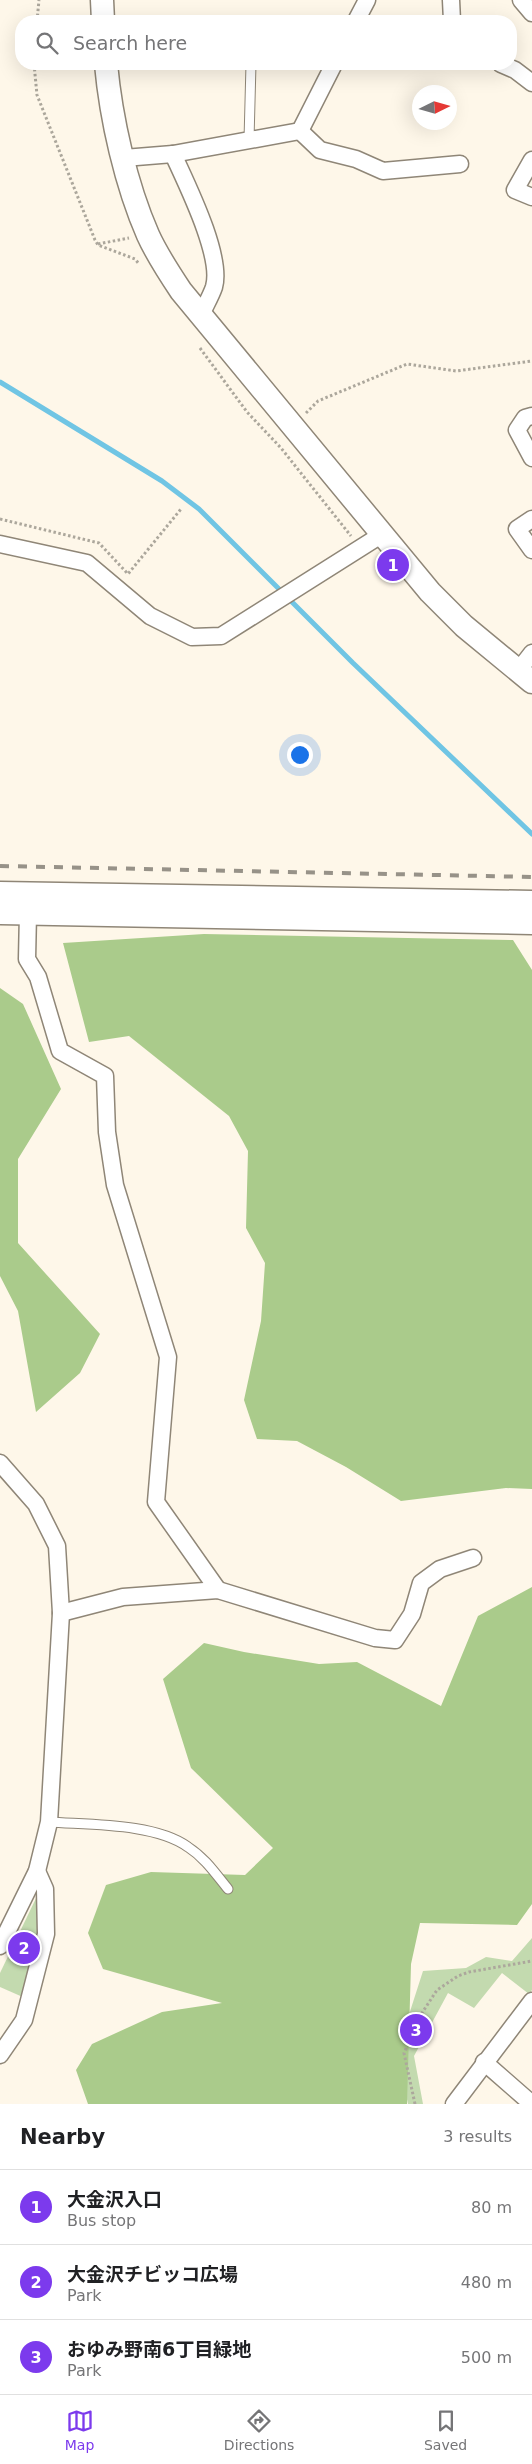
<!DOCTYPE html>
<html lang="en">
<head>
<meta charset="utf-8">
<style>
	body { margin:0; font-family:"DejaVu Sans","Noto Sans JP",sans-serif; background:#f6f6f6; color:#202124 }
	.compass { position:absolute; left:412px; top:85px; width:45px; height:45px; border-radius:50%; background:#fff; box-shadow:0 5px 20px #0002; rotate:85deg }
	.you { position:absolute; left:299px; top:754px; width:18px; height:18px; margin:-12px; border:4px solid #fff; border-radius:50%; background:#1a73e8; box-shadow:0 0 0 8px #1a73e833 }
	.badge { display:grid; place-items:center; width:32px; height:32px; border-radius:50%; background:#7c3aed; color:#fff; font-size:16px; font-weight:700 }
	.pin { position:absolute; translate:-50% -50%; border:2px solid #fff; box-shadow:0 1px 5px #0006 }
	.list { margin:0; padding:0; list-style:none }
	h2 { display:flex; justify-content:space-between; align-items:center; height:65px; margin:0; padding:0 20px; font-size:21px }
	h2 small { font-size:16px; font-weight:400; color:#757577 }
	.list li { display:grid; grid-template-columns:32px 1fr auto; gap:15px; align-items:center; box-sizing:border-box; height:75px; padding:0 20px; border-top:1px solid #e0e0e0 }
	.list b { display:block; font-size:19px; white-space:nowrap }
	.list p { margin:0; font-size:16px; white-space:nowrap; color:#757577 }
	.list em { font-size:16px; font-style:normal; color:#757577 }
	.icon { flex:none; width:28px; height:28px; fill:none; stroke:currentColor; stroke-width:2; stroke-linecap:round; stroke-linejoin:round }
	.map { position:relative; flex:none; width:532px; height:2104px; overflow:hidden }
	.search { position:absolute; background:#fff; box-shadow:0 5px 20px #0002; left:15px; right:15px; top:15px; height:55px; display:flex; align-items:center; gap:12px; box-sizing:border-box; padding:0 18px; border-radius:20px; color:#757577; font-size:19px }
	.sheet { height:290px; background:#fff }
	nav { display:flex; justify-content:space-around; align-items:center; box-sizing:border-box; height:70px; border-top:1px solid #e0e0e0; background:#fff; font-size:14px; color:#757577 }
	nav a { display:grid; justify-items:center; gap:2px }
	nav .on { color:#7c3aed }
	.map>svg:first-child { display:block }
	.green { fill:#c3daaf }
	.forest { fill:#aacb8b }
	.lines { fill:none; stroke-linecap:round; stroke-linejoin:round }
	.stream { stroke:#70c5e4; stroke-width:5 }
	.lane-casing { stroke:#8f8677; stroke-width:11 }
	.street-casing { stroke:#8f8677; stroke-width:19 }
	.secondary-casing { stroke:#8f8677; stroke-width:25 }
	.path { stroke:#aca79c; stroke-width:3; stroke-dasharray:2.5 2.5; stroke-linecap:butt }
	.lane { stroke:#fff; stroke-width:9 }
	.street { stroke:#fff; stroke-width:16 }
	.secondary { stroke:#fff; stroke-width:22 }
	.rail { stroke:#979288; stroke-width:4; stroke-dasharray:9 9; stroke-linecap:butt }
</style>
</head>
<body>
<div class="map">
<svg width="532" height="2104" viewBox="0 0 532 2104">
	<rect width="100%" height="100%" fill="#fef7e9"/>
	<g class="green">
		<polygon points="39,1892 42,1924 25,1998 0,1987 0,1973"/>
		<polygon points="532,1938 532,1990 529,1994 502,1973 474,2008 448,1993 414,2056 423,2104 408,2104 397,2052 423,1971 466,1968 486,1957 512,1961"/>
	</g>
	<g class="forest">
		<polygon points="204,934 513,940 532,970 532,1489 506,1488 401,1501 346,1467 297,1441 257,1439 244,1400 261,1321 265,1263 246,1228 248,1151 229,1116 129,1036 89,1042 63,943"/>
		<polygon points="0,988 23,1004 61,1089 18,1159 18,1243 100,1334 80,1373 36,1412 18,1311 0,1276"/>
		<polygon points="532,1587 532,1904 517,1925 420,1923 411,1964 407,2104 88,2104 76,2070 92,2044 162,2012 222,2003 103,1969 88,1933 106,1885 151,1872 245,1875 273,1848 191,1768 163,1679 204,1643 244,1652 319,1664 357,1662 441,1706 478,1616"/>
	</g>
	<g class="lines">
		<polyline class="stream" points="0,382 162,481 199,509 353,663 532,834"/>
		<g class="lane-casing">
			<g id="lane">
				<polyline points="249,140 251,64"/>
				<path d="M 49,1822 C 89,1825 155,1823 188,1847 C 205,1858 215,1873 228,1889"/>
			</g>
		</g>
		<g class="street-casing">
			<g id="street">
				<polyline points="451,0 452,21"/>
				<polyline points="521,0 532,13"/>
				<polyline points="356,21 367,0"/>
				<polyline points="501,64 515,70 532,83"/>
				<polyline points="300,131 320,150 356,159 383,171 460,164"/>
				<polyline points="300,131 334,64"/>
				<path d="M 173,154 C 186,183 223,256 214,287 C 211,296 205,306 201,315"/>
				<polyline points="124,158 173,154 300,131"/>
				<polyline points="532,160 515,190 532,197"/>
				<polyline points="532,416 525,418 517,430 532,458"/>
				<polyline points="532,519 517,529 532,550"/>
				<polyline points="0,544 87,563 150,616 192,637 221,636 381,535"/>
				<polyline points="518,671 532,653"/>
				<polyline points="28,913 27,959 38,977 60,1051 105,1076 107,1132 115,1185 168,1357 156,1502 218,1590"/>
				<polyline points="0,1463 36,1504 57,1546 61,1613 49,1822 37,1871 0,1946"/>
				<polyline points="61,1613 123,1597 218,1590 375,1638 395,1640 412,1614 421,1583 440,1569 473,1558"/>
				<polyline points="0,2055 24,2020 46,1934 45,1889 37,1871"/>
				<polyline points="484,2062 532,2104"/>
				<polyline points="454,2104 532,2001"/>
			</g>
		</g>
		<g class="secondary-casing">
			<g id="secondary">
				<polyline points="102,0 103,21"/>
				<path d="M 106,64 C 111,119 126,185 148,235 C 157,255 169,273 181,291 L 430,592 L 464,626 L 532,682"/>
				<polyline points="0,893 532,902"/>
				<polyline points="0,913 532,923"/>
			</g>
		</g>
		<g class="path">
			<polyline points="37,21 39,0"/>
			<polyline points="34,64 37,95 95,240 98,245 135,259 139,264"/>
			<polyline points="34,65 88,66"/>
			<polyline points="98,244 129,238"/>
			<polyline points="200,348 247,412 281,448 351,536"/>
			<polyline points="306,413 318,401 407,364 456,371 532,361"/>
			<polyline points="0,519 99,543 128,574 181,509"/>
			<polyline points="415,2104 404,2053 422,2013 437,1990 458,1976 469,1972 532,1961"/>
		</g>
		<use href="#lane" class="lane"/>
		<use href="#street" class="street"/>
		<use href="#secondary" class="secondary"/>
		<polyline class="rail" points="0,866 532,877"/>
	</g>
</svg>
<svg class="compass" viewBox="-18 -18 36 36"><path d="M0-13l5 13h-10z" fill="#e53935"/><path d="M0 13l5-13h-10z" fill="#757577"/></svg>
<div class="you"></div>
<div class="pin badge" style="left:393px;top:565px">1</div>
<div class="pin badge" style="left:24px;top:1948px">2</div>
<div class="pin badge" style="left:416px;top:2030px">3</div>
<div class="search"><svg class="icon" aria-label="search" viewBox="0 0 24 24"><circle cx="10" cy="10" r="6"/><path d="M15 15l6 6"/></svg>Search here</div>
</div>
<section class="sheet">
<h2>Nearby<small>3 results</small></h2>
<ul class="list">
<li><span class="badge">1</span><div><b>大金沢入口</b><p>Bus stop</p></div><em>80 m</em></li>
<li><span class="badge">2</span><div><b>大金沢チビッコ広場</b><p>Park</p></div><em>480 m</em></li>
<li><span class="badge">3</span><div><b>おゆみ野南6丁目緑地</b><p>Park</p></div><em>500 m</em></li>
</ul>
</section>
<nav>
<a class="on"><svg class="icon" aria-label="map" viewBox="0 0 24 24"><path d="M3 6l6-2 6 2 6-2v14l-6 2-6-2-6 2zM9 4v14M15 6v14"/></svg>Map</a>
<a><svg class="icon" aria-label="directions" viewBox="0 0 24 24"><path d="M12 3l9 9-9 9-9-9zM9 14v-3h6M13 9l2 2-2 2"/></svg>Directions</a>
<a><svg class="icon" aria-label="saved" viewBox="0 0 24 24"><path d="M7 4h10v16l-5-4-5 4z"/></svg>Saved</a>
</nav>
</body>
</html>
